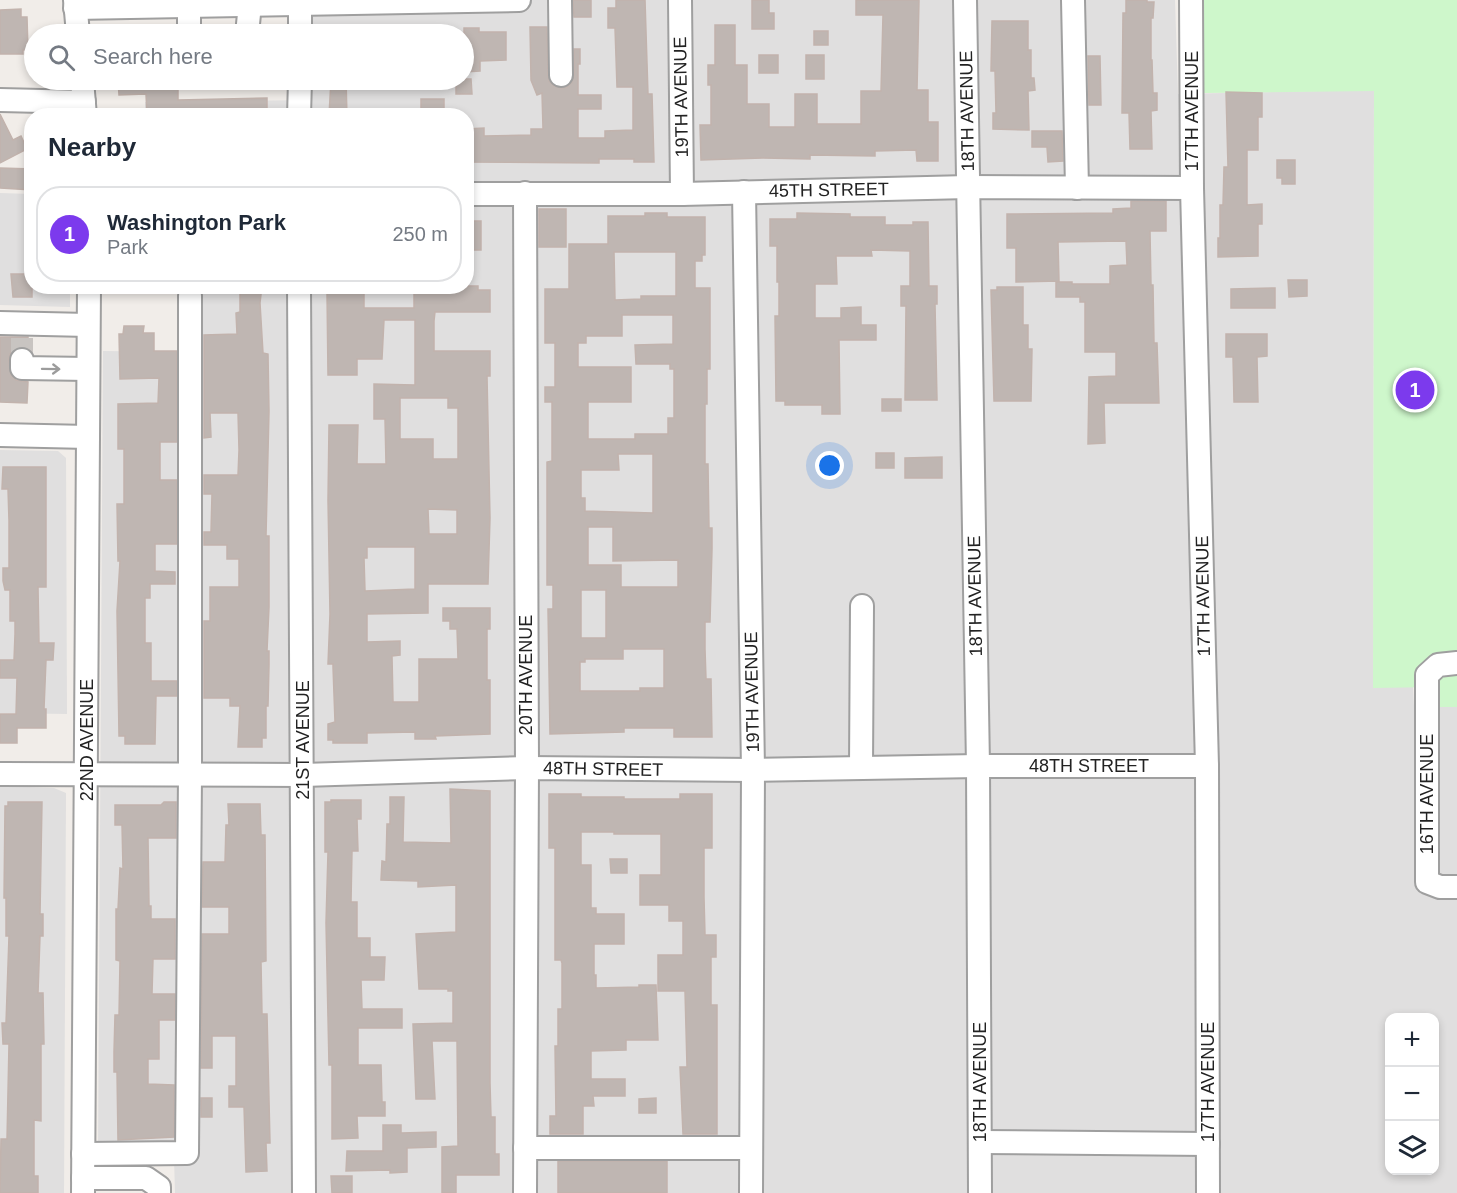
<!DOCTYPE html>
<html lang="en">
<head>
<meta charset="utf-8">
<style>
	body { margin:0; font-family:Helvetica,sans-serif; background:#f6f6f7; color:#1f2937 }
	.controls { position:absolute; right:18px; bottom:18px; display:grid; overflow:hidden; border-radius:12px; box-shadow:0 3px 9px #0003 }
	.controls button { width:54px; height:54px; display:grid; place-items:center; padding:0; border:0; border-bottom:2px solid #e0e1e3; background:#fff; color:#1f2937; font:30px sans-serif }
	.you { position:absolute; left:830px; top:466px; width:21px; height:21px; margin:-15px; border:4px solid #fff; border-radius:50%; background:#1a73e8; box-shadow:0 0 0 9px #1a73e833 }
	.badge { display:grid; place-items:center; width:39px; height:39px; border-radius:50%; background:#7c3aed; color:#fff; font-size:20px; font-weight:700 }
	.pin { position:absolute; translate:-50% -50%; border:3px solid #fff; box-shadow:0 2px 6px #0006 }
	.list { margin:0; padding:0; list-style:none }
	h2 { display:flex; justify-content:space-between; align-items:center; height:78px; margin:0; padding:0 24px; font-size:26px }
	h2 small { font-size:20px; font-weight:400; color:#747a83 }
	.list li { display:grid; grid-template-columns:39px 1fr auto; gap:18px; align-items:center; box-sizing:border-box; height:96px; margin:0 12px 12px; padding:0 12px; border:2px solid #e0e1e3; border-radius:24px }
	.list b { display:block; font-size:22px; white-space:nowrap }
	.list p { margin:0; font-size:20px; white-space:nowrap; color:#747a83 }
	.list em { font-size:20px; font-style:normal; color:#747a83 }
	.icon { flex:none; width:33px; height:33px; fill:none; stroke:currentColor; stroke-width:2; stroke-linecap:round; stroke-linejoin:round }
	.map { position:relative; flex:none; width:1457px; height:1193px; overflow:hidden }
	.search { position:absolute; background:#fff; box-shadow:0 3px 9px #0003; left:24px; top:24px; width:450px; height:66px; display:flex; align-items:center; gap:15px; box-sizing:border-box; padding:0 21px; border-radius:33px; color:#747a83; font-size:22px }
	.panel { position:absolute; background:#fff; box-shadow:0 3px 9px #0003; left:24px; top:108px; width:450px; height:186px; border-radius:24px }
	.map>svg:first-child { display:block }
	.residential { fill:#e0dfdf; fill-rule:evenodd }
	.park { fill:#cef7cb }
	.building { fill:#bfb6b2; stroke:#c2b3ad; stroke-width:1.5; fill-rule:evenodd }
	.lines { fill:none; stroke-linecap:round; stroke-linejoin:round }
	.minor-tunnel { stroke:#c8c4c1; stroke-width:22; stroke-dasharray:22 11; stroke-linecap:butt }
	.minor-casing { stroke:#9f9f9f; stroke-width:26 }
	.minor { stroke:#fff; stroke-width:22 }
	.oneway { stroke:#9c9c9c }
	.labels { text-anchor:middle; stroke-width:4.5; stroke-linejoin:round; paint-order:stroke }
	.street-label { font-size:18px; fill:#222; stroke:#fff }
</style>
</head>
<body>
<div class="map">
<svg width="1457" height="1193" viewBox="0 0 1457 1193">
	<rect width="100%" height="100%" fill="#f1ede9"/>
	<g class="residential">
		<path d="M 309,0 L 1175,0 L 1178,94 L 1374,90 L 1373,687 L 1413,687 L 1414,706 L 1457,707 L 1457,1193 L 175,1193 L 174,1158 L 98,1150 L 103,351 L 194,352 L 194,294 L 204,294 L 204,287 L 466,286 L 466,116 L 145,116 L 145,102 L 310,100 L 310,80 L 464,80 L 464,34 L 310,34 ZM 1390,1018 L 1434,1018 L 1434,1170 L 1390,1170 Z"/>
		<polygon points="0,193 31,194 32,286 70,287 70,307 0,305"/>
		<polygon points="0,450 58,451 66,458 67,714 0,713"/>
		<polygon points="0,786 54,788 66,793 64,1193 0,1193"/>
	</g>
	<polygon class="park" points="1203,0 1457,0 1457,707 1435,707 1435,687 1373,688 1374,91 1203,93"/>
	<g class="building">
		<polygon points="573,0 591,0 591,17 574,17"/>
		<polygon points="616,0 645,0 648,94 652,94 654,162 634,162 634,159 599,159 599,163 466,162 466,129 484,128 484,136 531,135 531,129 543,129 542,93 537,95 531,80 530,27 547,27 548,75 549,81 554,86 562,88 567,87 572,82 574,75 574,49 580,49 580,64 578,64 578,95 601,95 601,109 578,109 578,138 605,138 605,131 633,130 633,87 617,87 615,28 608,28 608,8 616,8"/>
		<polygon points="752,0 769,0 769,13 774,13 774,29 752,29"/>
		<polygon points="856,0 919,0 917,90 928,90 928,122 938,122 938,161 917,161 916,150 875,151 875,156 810,155 810,159 763,158 701,160 700,125 711,125 711,85 708,85 708,65 715,65 715,25 735,25 735,65 747,65 747,104 769,104 769,127 795,127 795,94 817,94 817,124 861,124 861,91 881,91 883,15 856,15"/>
		<polygon points="1126,0 1147,0 1147,2 1154,2 1153,18 1151,18 1151,60 1152,60 1153,93 1157,93 1157,110 1151,111 1152,149 1130,149 1129,113 1122,113 1123,13 1126,13"/>
		<polygon points="21,9 21,17 27,17 28,50 23,50 23,54 0,54 0,10"/>
		<polygon points="992,21 1028,21 1028,50 1031,50 1031,78 1034,78 1035,90 1028,91 1029,130 993,129 993,113 996,113 995,71 991,71"/>
		<polygon points="464,28 479,28 479,32 506,32 506,60 480,61 480,71 464,72"/>
		<rect x="814" y="31" width="14" height="14"/>
		<rect x="759" y="55" width="19" height="18"/>
		<rect x="806" y="55" width="18" height="24"/>
		<polygon points="1088,56 1100,56 1101,105 1089,105"/>
		<polygon points="464,79 471,79 472,94 456,94 456,80"/>
		<polygon points="118,80 178,80 178,100 267,98 267,113 147,116 146,94 119,95"/>
		<polygon points="331,80 346,80 347,116 329,116"/>
		<polygon points="1226,92 1262,93 1262,117 1258,117 1258,150 1247,150 1247,205 1262,204 1262,224 1258,224 1258,256 1218,257 1218,238 1220,238 1220,205 1223,205 1224,167 1228,167"/>
		<polygon points="421,99 444,99 444,111 435,111 435,116 421,116"/>
		<polygon points="0,114 13,140 21,136 27,149 0,163"/>
		<polygon points="1032,131 1062,131 1063,161 1048,162 1047,147 1032,147"/>
		<polygon points="1277,160 1295,160 1295,184 1282,184 1282,178 1277,178"/>
		<polygon points="0,168 32,169 32,190 0,188"/>
		<polygon points="1131,201 1166,201 1166,231 1150,231 1151,285 1153,285 1154,343 1157,343 1159,403 1104,403 1105,443 1088,444 1089,377 1116,376 1116,352 1085,352 1085,302 1080,302 1080,297 1056,297 1056,282 1072,282 1072,284 1110,284 1110,266 1127,265 1126,241 1058,242 1059,281 1016,282 1016,248 1007,248 1007,214 1113,213 1113,209 1131,208"/>
		<rect x="539" y="209" width="27" height="38"/>
		<path d="M 645,213 L 667,213 L 667,217 L 705,217 L 705,255 L 702,255 L 702,261 L 695,261 L 695,288 L 710,288 L 710,369 L 707,369 L 707,404 L 705,404 L 705,464 L 708,464 L 709,528 L 712,528 L 712,549 L 710,622 L 705,622 L 705,649 L 706,679 L 711,679 L 712,737 L 674,737 L 674,728 L 624,728 L 624,732 L 550,734 L 548,609 L 553,609 L 553,585 L 547,585 L 547,462 L 552,461 L 552,402 L 545,402 L 545,387 L 555,387 L 555,343 L 545,343 L 545,289 L 569,289 L 569,244 L 608,244 L 608,216 L 645,216 ZM 614,252 L 676,252 L 676,296 L 641,296 L 641,299 L 615,300 ZM 622,315 L 673,315 L 673,344 L 635,345 L 636,364 L 670,364 L 670,369 L 674,369 L 674,418 L 668,418 L 668,434 L 635,434 L 635,439 L 588,439 L 588,402 L 631,402 L 631,367 L 578,367 L 578,343 L 586,343 L 586,336 L 622,336 ZM 618,454 L 653,454 L 653,513 L 585,511 L 585,498 L 581,498 L 581,470 L 619,470 ZM 588,527 L 613,527 L 613,561 L 678,560 L 678,587 L 621,587 L 621,565 L 588,565 ZM 581,590 L 606,590 L 606,638 L 581,638 ZM 623,649 L 664,649 L 664,688 L 640,688 L 640,691 L 580,691 L 580,662 L 585,662 L 585,659 L 623,659 Z"/>
		<polygon points="797,213 850,214 850,217 885,217 885,225 913,225 913,222 928,222 929,286 937,286 937,304 935,304 937,400 905,400 906,306 901,306 901,286 910,286 910,251 871,250 872,256 836,256 837,284 815,284 815,318 841,318 841,308 861,307 861,325 876,325 876,340 839,340 840,414 822,414 822,405 785,405 785,401 776,401 775,316 779,316 779,282 777,282 777,246 770,246 770,219 797,219"/>
		<rect x="466" y="221" width="15" height="29"/>
		<polygon points="11,274 32,274 32,297 13,297"/>
		<polygon points="1288,280 1307,280 1307,296 1289,297"/>
		<polygon points="240,286 262,286 260,303 263,353 268,354 269,411 266,536 269,536 269,607 267,651 269,651 269,665 268,706 266,706 266,738 262,738 262,747 238,747 240,706 230,706 230,698 204,698 204,621 210,621 210,587 239,587 239,559 227,559 227,545 204,545 204,532 211,532 212,494 204,494 204,475 238,475 239,450 238,413 210,413 211,437 204,438 204,335 237,334 236,313 240,312"/>
		<path d="M 414,286 L 478,286 L 478,290 L 490,290 L 490,312 L 435,312 L 434,321 L 434,351 L 490,351 L 490,376 L 487,376 L 490,518 L 488,584 L 428,584 L 428,613 L 367,614 L 367,642 L 400,641 L 400,655 L 392,656 L 393,702 L 419,702 L 419,659 L 458,659 L 457,629 L 450,629 L 450,621 L 443,621 L 443,608 L 490,608 L 490,629 L 487,629 L 487,680 L 490,680 L 490,734 L 435,736 L 436,739 L 415,739 L 415,732 L 367,733 L 367,743 L 333,743 L 333,740 L 328,740 L 328,724 L 335,722 L 333,667 L 333,664 L 328,664 L 330,614 L 328,500 L 329,425 L 358,425 L 357,464 L 386,464 L 385,419 L 374,419 L 374,384 L 415,385 L 415,320 L 384,320 L 382,359 L 357,359 L 357,375 L 328,375 L 327,293 L 364,293 L 364,308 L 414,308 ZM 400,398 L 448,398 L 448,408 L 458,408 L 458,459 L 433,459 L 433,439 L 400,439 ZM 428,509 L 457,510 L 457,534 L 429,534 ZM 367,547 L 415,547 L 415,589 L 365,591 L 364,558 L 367,558 Z"/>
		<polygon points="997,287 1023,287 1023,325 1028,325 1028,349 1032,349 1031,401 994,401 991,290 997,290"/>
		<polygon points="1275,288 1275,308 1231,308 1231,289"/>
		<polygon points="124,326 144,326 143,333 154,333 154,351 177,351 177,442 160,442 160,480 177,480 177,544 155,544 155,571 175,572 175,584 150,584 150,598 145,598 145,643 151,643 151,681 177,681 177,696 156,696 155,744 125,744 125,736 119,736 117,611 120,561 118,561 117,504 124,504 124,449 118,449 118,404 158,403 159,378 120,379 119,334 123,334"/>
		<polygon points="1226,334 1267,334 1267,356 1257,357 1258,402 1234,402 1233,357 1226,357"/>
		<polygon points="0,337 28,337 28,348 21,347 15,349 10,354 9,360 11,375 16,380 28,382 27,403 0,402"/>
		<rect x="882" y="399" width="19" height="12"/>
		<rect x="876" y="453" width="18" height="15"/>
		<polygon points="942,457 942,478 905,478 905,458"/>
		<polygon points="3,467 46,467 46,587 38,587 39,643 54,643 53,660 46,660 44,709 46,709 46,728 17,728 17,743 0,743 0,714 16,714 17,678 0,678 0,660 14,660 15,634 15,621 10,621 10,590 5,590 3,581 3,568 9,568 9,521 8,489 2,489"/>
		<polygon points="450,789 490,791 490,1083 491,1117 495,1117 495,1154 499,1154 499,1175 456,1175 456,1193 442,1193 442,1147 458,1146 457,1041 432,1041 435,1099 416,1099 413,1024 453,1023 453,991 448,991 448,989 419,989 416,934 456,932 456,885 418,887 418,881 381,880 382,861 386,862 387,824 390,824 390,797 404,797 403,842 451,843"/>
		<polygon points="549,794 581,794 581,797 624,797 624,799 680,799 680,794 712,794 712,848 704,848 704,897 705,935 716,935 716,957 711,957 711,1005 717,1005 717,1134 683,1134 680,1067 687,1067 685,991 658,991 658,955 683,955 683,921 669,921 669,905 640,905 640,875 661,875 661,834 614,834 614,832 581,832 581,865 591,865 591,908 596,908 596,914 624,914 624,944 594,944 594,975 596,975 596,988 639,987 639,985 656,985 658,1040 626,1040 626,1050 591,1051 591,1079 625,1079 625,1096 593,1096 594,1106 583,1106 583,1134 550,1134 550,1116 556,1116 555,1046 558,1046 558,1009 562,1009 562,963 561,960 555,960 555,848 549,848"/>
		<polygon points="331,800 361,800 361,819 357,819 358,851 352,851 351,902 357,902 357,938 370,938 370,957 385,957 384,980 361,980 362,1009 402,1009 402,1028 358,1028 358,1065 381,1065 382,1102 385,1102 385,1116 357,1116 358,1138 332,1139 332,1065 329,1065 326,923 328,852 325,852 325,802 331,802"/>
		<polygon points="8,802 42,802 40,914 43,914 43,936 40,936 38,993 43,993 44,1044 41,1044 41,1121 34,1120 34,1176 38,1176 38,1193 0,1193 1,1139 7,1139 9,1044 3,1044 2,1023 6,1023 9,936 6,936 6,898 4,898 5,806 8,806"/>
		<polygon points="164,802 176,802 176,838 148,838 149,906 151,906 151,919 175,919 175,959 153,959 152,994 175,994 175,1020 159,1020 159,1059 148,1059 148,1084 174,1085 174,1137 118,1140 117,1072 114,1072 114,1052 115,1015 119,1015 120,961 116,960 116,909 118,909 120,868 123,869 122,825 115,825 115,805 161,805"/>
		<polygon points="228,804 260,804 261,835 265,835 266,961 261,962 262,1014 267,1014 270,1143 266,1143 267,1171 246,1172 244,1107 229,1107 229,1086 236,1086 236,1036 212,1036 212,1068 201,1068 202,934 229,934 229,907 202,907 203,862 225,862 226,825 229,825"/>
		<polygon points="610,859 627,859 627,873 611,873"/>
		<rect x="201" y="1098" width="11" height="19"/>
		<polygon points="656,1098 656,1113 639,1113 639,1099"/>
		<polygon points="383,1125 401,1125 401,1133 436,1132 436,1147 407,1148 407,1172 390,1173 390,1170 346,1171 347,1151 383,1151"/>
		<rect x="558" y="1161" width="109" height="32"/>
		<polygon points="331,1176 352,1176 352,1193 332,1193"/>
	</g>
	<g class="lines">
		<polyline class="minor-tunnel" points="22,360 22,336"/>
		<g class="minor-casing">
			<g id="minor">
				<polyline points="75,0 78,34"/>
				<polyline points="189,0 189,34"/>
				<polyline points="560,0 561,75"/>
				<polyline points="680,0 682,194"/>
				<polyline points="965,0 978,766 980,1193"/>
				<polyline points="1073,0 1077,188"/>
				<polyline points="1191,0 1192,188 1207,766 1208,1193"/>
				<polyline points="75,8 519,0"/>
				<polyline points="247,34 250,4"/>
				<polyline points="300,34 300,0"/>
				<polyline points="82,80 85,116"/>
				<polyline points="0,100 84,102"/>
				<polyline points="299,116 300,80"/>
				<polyline points="744,192 753,770 751,1193"/>
				<polyline points="525,193 527,768 525,1193"/>
				<polyline points="466,194 682,194 968,187 1192,188"/>
				<polyline points="299,286 304,1193"/>
				<polyline points="0,323 88,325"/>
				<polyline points="22,360 22,368 88,369"/>
				<polyline points="0,435 88,437"/>
				<polyline points="1457,663 1438,665 1427,675 1427,882 1440,887 1457,887"/>
				<polyline points="861,768 862,606"/>
				<polyline points="0,774 303,775 527,768 753,770 978,766 1207,766"/>
				<polyline points="980,1142 1208,1144"/>
				<polyline points="525,1148 751,1148"/>
				<polyline points="83,1154 187,1153 190,775 190,296"/>
				<polyline points="83,1178 146,1178 159,1187 159,1193"/>
				<polyline points="83,1193 89,286"/>
			</g>
		</g>
		<use href="#minor" class="minor"/>
	</g>
	<defs><path id="oneway-shaft" d="M-6 0H5M1.5-3L5.5 0L1.5 3" fill="none" stroke-width="1.6" stroke-linecap="round" stroke-linejoin="round" transform="scale(1.5)"/></defs>
	<use class="oneway" href="#oneway-shaft" transform="translate(51 369) rotate(1)"/>
	<g class="labels">
		<g class="street-label">
			<text transform="translate(681 97) rotate(-91)" y="6">19TH AVENUE</text>
			<text transform="translate(967 111) rotate(-91)" y="6">18TH AVENUE</text>
			<text transform="translate(1192 111) rotate(-90)" y="6">17TH AVENUE</text>
			<text transform="translate(829 190) rotate(-1)" y="6">45TH STREET</text>
			<text transform="translate(975 596) rotate(-91)" y="6">18TH AVENUE</text>
			<text transform="translate(1203 596) rotate(-91)" y="6">17TH AVENUE</text>
			<text transform="translate(526 675) rotate(-90)" y="6">20TH AVENUE</text>
			<text transform="translate(752 692) rotate(-91)" y="6">19TH AVENUE</text>
			<text transform="translate(87 740) rotate(-90)" y="6">22ND AVENUE</text>
			<text transform="translate(303 740) rotate(-90)" y="6">21ST AVENUE</text>
			<text x="1089" y="772">48TH STREET</text>
			<text transform="translate(603 769) rotate(1)" y="6">48TH STREET</text>
			<text transform="translate(1427 794) rotate(-90)" y="6">16TH AVENUE</text>
			<text transform="translate(980 1082) rotate(-90)" y="6">18TH AVENUE</text>
			<text transform="translate(1208 1082) rotate(-90)" y="6">17TH AVENUE</text>
		</g>
	</g>
</svg>
<div class="controls">
<button>+</button>
<button>−</button>
<button><svg class="icon" aria-label="layers" viewBox="0 0 24 24"><path d="M12 4l9 5-9 5-9-5zM3 14l9 5 9-5"/></svg></button>
</div>
<div class="you"></div>
<div class="pin badge" style="left:1415px;top:390px">1</div>
<div class="search"><svg class="icon" aria-label="search" viewBox="0 0 24 24"><circle cx="10" cy="10" r="6"/><path d="M15 15l6 6"/></svg>Search here</div>
<section class="panel">
<h2>Nearby<small></small></h2>
<ul class="list">
<li><span class="badge">1</span><div><b>Washington Park</b><p>Park</p></div><em>250 m</em></li>
</ul>
</section>
</div>
</body>
</html>
